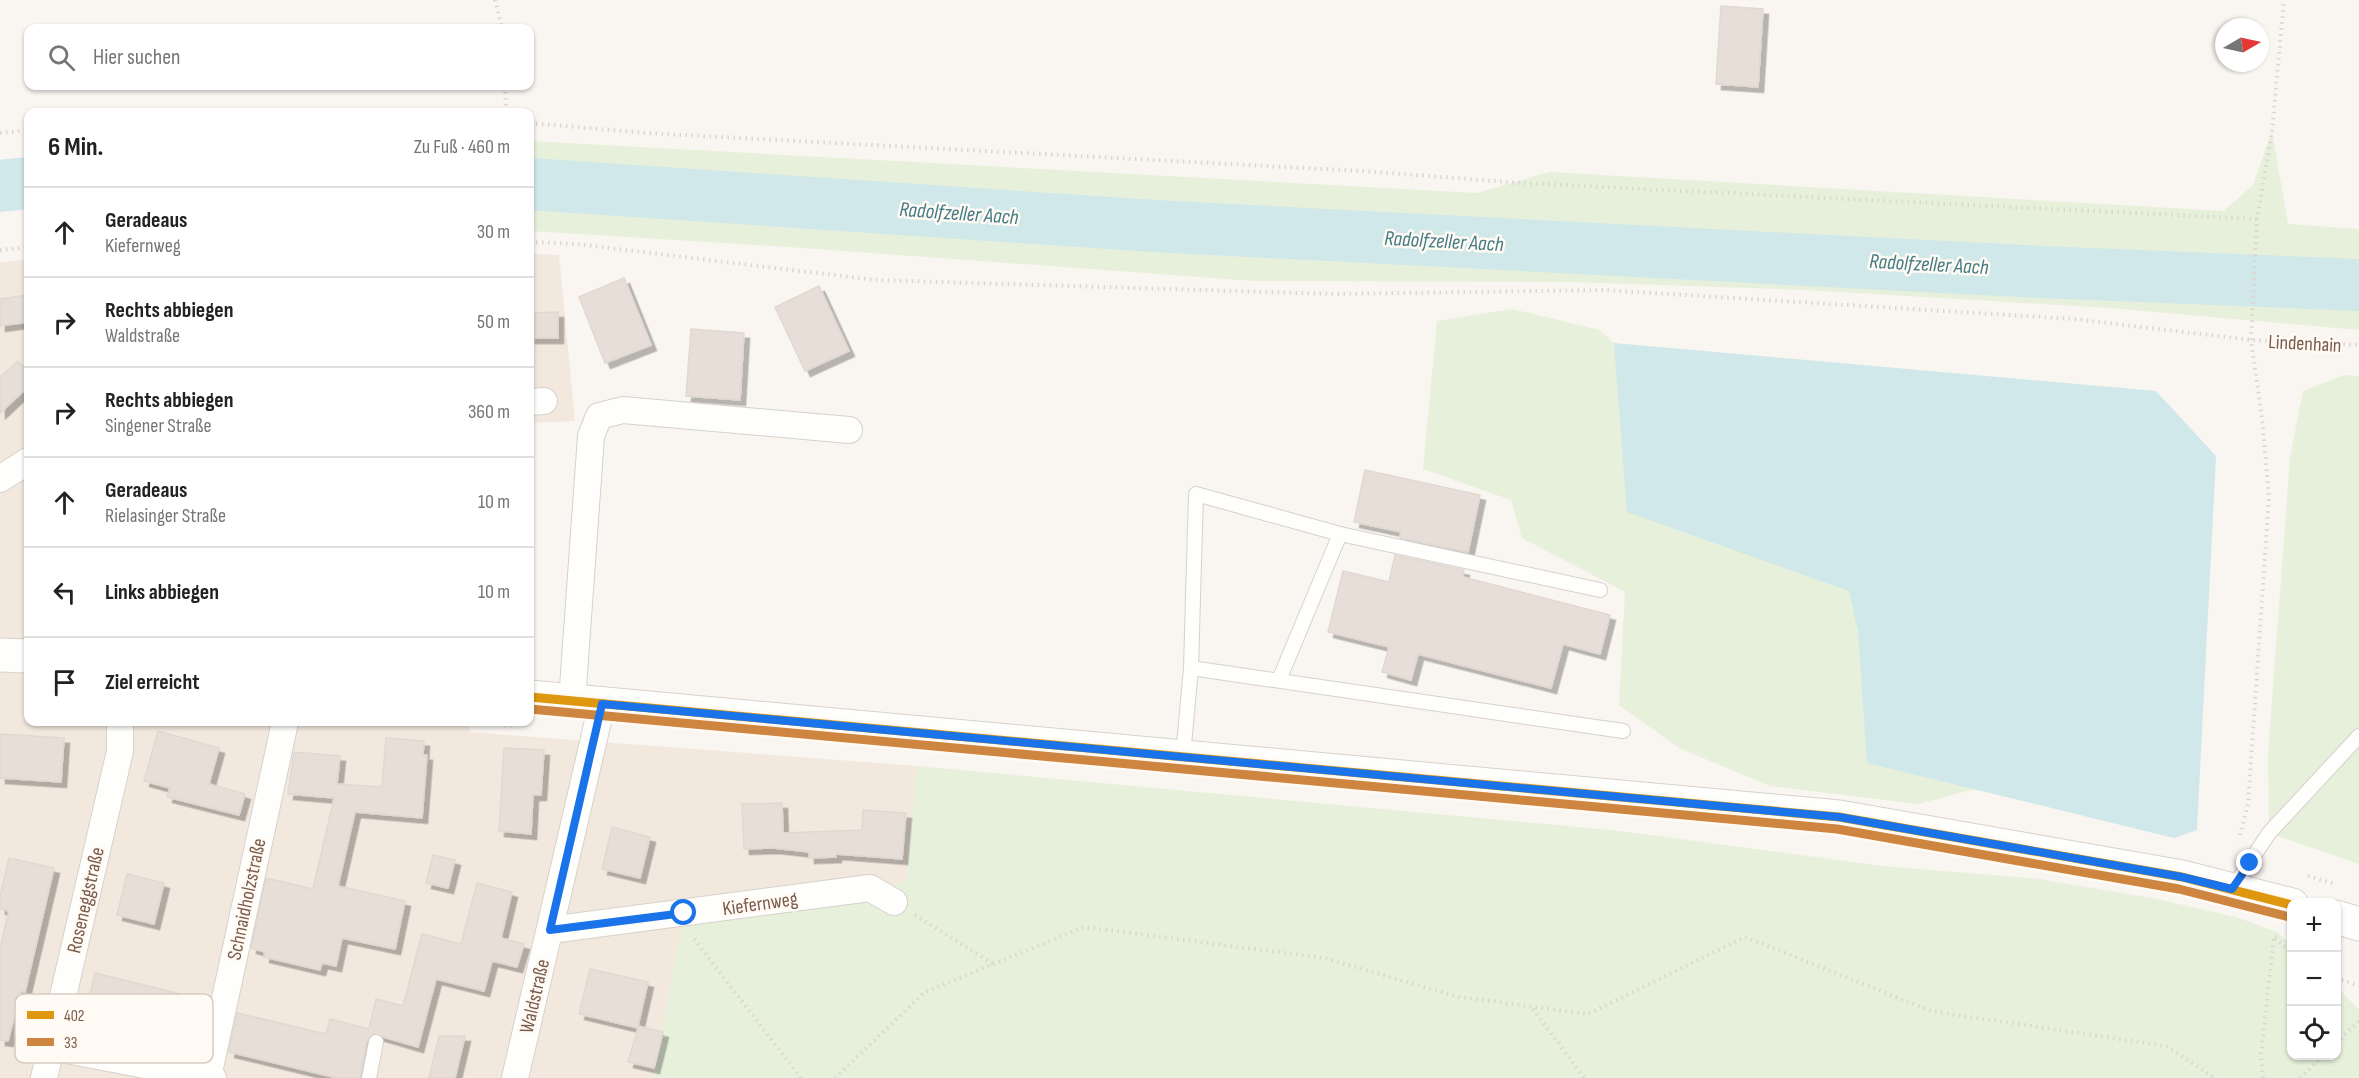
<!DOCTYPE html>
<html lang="de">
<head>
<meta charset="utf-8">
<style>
	body { margin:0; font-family:"Sofia Sans Condensed",sans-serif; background:#f2f2f2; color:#222 }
	.controls { position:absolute; right:18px; bottom:18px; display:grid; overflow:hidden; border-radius:12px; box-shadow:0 2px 4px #0004 }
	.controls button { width:54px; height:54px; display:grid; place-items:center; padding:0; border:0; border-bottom:2px solid #e0e0e0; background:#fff; color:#222; font:30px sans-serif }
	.compass { position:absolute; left:2215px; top:18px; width:54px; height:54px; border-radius:50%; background:#fff; box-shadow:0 2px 4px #0004; rotate:81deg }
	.stop { position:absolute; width:18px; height:18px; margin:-14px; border:4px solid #1a73e8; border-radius:50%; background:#fff }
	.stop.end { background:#1a73e8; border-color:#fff; box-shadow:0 2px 6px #0008 }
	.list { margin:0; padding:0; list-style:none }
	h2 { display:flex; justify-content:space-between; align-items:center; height:78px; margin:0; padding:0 24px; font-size:26px }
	h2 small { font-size:20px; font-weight:400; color:#767676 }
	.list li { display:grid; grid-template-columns:39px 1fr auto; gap:18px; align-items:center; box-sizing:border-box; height:90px; padding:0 24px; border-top:2px solid #e0e0e0 }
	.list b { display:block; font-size:22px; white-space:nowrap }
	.list p { margin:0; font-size:20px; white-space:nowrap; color:#767676 }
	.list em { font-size:20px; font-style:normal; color:#767676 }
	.icon { flex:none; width:33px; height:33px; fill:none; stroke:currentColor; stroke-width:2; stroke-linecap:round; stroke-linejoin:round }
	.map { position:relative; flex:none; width:2359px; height:1078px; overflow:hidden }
	.search { position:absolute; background:#fff; box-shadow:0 2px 4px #0004; left:24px; top:24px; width:510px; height:66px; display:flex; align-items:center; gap:15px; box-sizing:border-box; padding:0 21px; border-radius:12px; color:#767676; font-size:22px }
	.panel { position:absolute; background:#fff; box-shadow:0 2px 4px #0004; left:24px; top:108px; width:510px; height:618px; border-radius:12px }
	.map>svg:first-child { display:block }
	.residential { fill:#f2e8de }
	.green { fill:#e7f0db }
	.water { fill:#d0e8ea }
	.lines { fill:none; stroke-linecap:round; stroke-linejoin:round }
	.river { stroke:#d0e8ea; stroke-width:52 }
	.building { fill:#e6ded7; stroke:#e2d8d2; stroke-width:1.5; filter:url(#shadow) }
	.lane-casing { stroke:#d7d1cb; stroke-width:16 }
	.street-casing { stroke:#d7d1cb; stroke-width:28 }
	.secondary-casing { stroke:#d9d2cb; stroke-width:35 }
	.path { stroke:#dcd5d0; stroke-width:4; stroke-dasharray:1.5 4.5; stroke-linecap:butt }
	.lane { stroke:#fefefd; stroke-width:14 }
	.street { stroke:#fefefd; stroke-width:26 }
	.secondary { stroke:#fefefd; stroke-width:33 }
	.bus-1-casing { stroke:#fffaf3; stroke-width:14 }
	.bus-2-casing { stroke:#fffaf3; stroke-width:14 }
	.bus-1 { stroke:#de970f; stroke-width:9 }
	.bus-2 { stroke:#cd853f; stroke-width:9 }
	.route { stroke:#1a73e8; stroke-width:8 }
	.labels { text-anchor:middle; stroke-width:5; stroke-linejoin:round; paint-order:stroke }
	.street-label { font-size:20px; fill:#7a5c4d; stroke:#fffaf3 }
	.water-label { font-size:21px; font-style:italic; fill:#437c86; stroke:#fffaf3 }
	.key { fill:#fffaf3; stroke:#d7cbc1; stroke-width:1.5 }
	.key-label { font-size:16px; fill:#7a5c4d }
</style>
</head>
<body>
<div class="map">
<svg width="2359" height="1078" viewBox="0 0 2359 1078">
	<defs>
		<filter id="shadow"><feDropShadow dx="5.5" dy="5.5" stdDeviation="0" flood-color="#0004"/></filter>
	</defs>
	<rect width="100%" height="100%" fill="#f9f5f0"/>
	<g class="residential">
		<polygon points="530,254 559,255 575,421 530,423"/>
		<polygon points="28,259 28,722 469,722 470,732 917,766 906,882 684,913 653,1078 0,1078 0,263"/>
	</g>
	<g class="green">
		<polygon points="2272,131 2288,224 2359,229 2359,330 2110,308 1806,290 1573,282 1254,281 789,247 530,231 530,141 1477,193 1549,172 2224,211 2253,185"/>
		<polygon points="1512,309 1600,330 1867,584 1986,786 1918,804 1770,786 1679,748 1619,705 1625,592 1522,538 1511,500 1423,469 1437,321"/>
		<polygon points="2344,375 2359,376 2359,864 2269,833 2268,754 2290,458 2303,391"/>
		<polygon points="917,766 1620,831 1883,866 2040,879 2156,899 2236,917 2277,932 2291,945 2292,1056 2336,1056 2337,987 2359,1010 2359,1078 653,1078 684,913 906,882"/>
	</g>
	<polygon class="water" points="1614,343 2156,391 2216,456 2197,830 2174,838 1867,763 1858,632 1849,591 1627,512"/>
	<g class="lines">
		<g class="river">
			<polyline points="530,184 1154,226 2041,272 2359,285"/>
			<polyline points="0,186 28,183"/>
		</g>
	</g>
	<g class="building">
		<polygon points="1721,6 1763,9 1758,87 1716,84"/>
		<polygon points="624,278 651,345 605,363 579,297"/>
		<polygon points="819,286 849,351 805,371 775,307"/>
		<polygon points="28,295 28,322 0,326 0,299"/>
		<polygon points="558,312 558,338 530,338 530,313"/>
		<polygon points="691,329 744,333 740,400 686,396"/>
		<polygon points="18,361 28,372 28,387 0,413 0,377"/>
		<polygon points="1365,470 1480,495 1468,552 1400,538 1401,532 1354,522"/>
		<polygon points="1395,555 1464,570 1463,577 1610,615 1600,654 1563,644 1551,688 1418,654 1411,680 1382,672 1389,647 1328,632 1343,571 1389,582"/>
		<polygon points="158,731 219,748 209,784 245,794 239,815 167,797 170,788 144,781"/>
		<polygon points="0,734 64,738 61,782 0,778"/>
		<polygon points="386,738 424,741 423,755 427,755 422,818 355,812 338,886 405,901 395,949 342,938 336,966 322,963 320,970 264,957 265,952 251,948 266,878 313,889 334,798 288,794 294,752 340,756 337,784 382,787"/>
		<polygon points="504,748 544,750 541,795 533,795 531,834 499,831"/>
		<polygon points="782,803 783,833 862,830 863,810 906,813 902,859 836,854 836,857 809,858 809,852 773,848 744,849 742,804"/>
		<polygon points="612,827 650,837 640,878 602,869"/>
		<polygon points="433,855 455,860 448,888 426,883"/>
		<polygon points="9,858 54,868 25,992 21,991 8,1041 0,1040 0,948 9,911 0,909 0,896"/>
		<polygon points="127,874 164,883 154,924 117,915"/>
		<polygon points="477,883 512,892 501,938 524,944 517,967 492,961 484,991 436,979 418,1047 373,1034 367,1040 360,1078 337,1078 229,1052 237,1013 326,1034 330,1019 369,1029 376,999 403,1006 422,934 461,944"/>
		<polygon points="590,969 648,982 638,1026 663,1032 654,1068 628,1062 638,1028 579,1014"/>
		<polygon points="95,973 197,998 196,1003 208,1006 203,1027 125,1008 121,1025 85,1017"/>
		<polygon points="439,1036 465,1036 455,1078 429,1078"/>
	</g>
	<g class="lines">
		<g class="lane-casing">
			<g id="lane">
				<polyline points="1191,668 1623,731"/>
				<polyline points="1279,680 1340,534"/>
				<polyline points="1183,756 1191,668 1196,494 1340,534 1600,590"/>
				<polyline points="2232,889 2269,833 2359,736"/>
				<polyline points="369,1078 376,1042"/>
			</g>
		</g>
		<g class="street-casing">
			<g id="street">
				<polyline points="530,402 544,401"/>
				<polyline points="0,479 28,461"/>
				<polyline points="572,701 591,436 599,416 623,410 849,430"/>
				<polyline points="550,930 870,888 894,902"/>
				<polyline points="51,1047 213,1078"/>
				<polyline points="208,1077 285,722"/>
				<polyline points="44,1078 120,751 120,722"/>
				<polyline points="515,1078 602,704"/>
			</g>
		</g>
		<g class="secondary-casing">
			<g id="secondary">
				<polyline points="0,655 28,656"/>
				<polyline points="530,697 1839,817 2182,877 2292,905"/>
				<polyline points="2336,917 2359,924"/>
			</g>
		</g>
		<g class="path">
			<polyline points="495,0 502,28"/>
			<polyline points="505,86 506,112"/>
			<polyline points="227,112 264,110 340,112"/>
			<polyline points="530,123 646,133 1362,171 1521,183 2257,219"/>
			<polyline points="0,133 28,130"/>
			<polyline points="530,242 576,244 875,280 1332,294 1604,290 2074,319 2251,340 2359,345"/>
			<polyline points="0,250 28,247"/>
			<polyline points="462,722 515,726"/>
			<polyline points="2240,835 2248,804 2269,497 2262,418 2251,340 2257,219 2272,131 2284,0"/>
			<polyline points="2308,876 2335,884"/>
			<polyline points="915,915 993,964"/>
			<polyline points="2275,938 2292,953"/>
			<polyline points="694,939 801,1078"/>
			<polyline points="2336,978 2359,986"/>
			<polyline points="1533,1009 1584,1078"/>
			<polyline points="2336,1043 2359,1021"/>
			<polyline points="835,1078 925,992 1084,927 1324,958 1459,997 1588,1014 1745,937 1931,1011 2166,1046 2215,1078"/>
			<polyline points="2263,1078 2261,1055 2274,936 2281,937"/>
			<polyline points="2300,1078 2323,1056"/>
		</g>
		<use href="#lane" class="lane"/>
		<use href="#street" class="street"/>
		<use href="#secondary" class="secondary"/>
		<g class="bus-1-casing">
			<polyline id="bus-1" points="530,697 1839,817 2182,877 2292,905"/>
		</g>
		<g class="bus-2-casing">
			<polyline id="bus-2" points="530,709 1837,829 2179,889 2289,917"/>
		</g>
		<use href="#bus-1" class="bus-1"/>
		<use href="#bus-2" class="bus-2"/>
	</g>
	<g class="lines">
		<polyline class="route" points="684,913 550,930 602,704 1839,817 2182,877 2232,889 2250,863"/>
	</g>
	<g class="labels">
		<g class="street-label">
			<text transform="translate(2305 343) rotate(3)" y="7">Lindenhain</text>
			<text transform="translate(246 899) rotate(-78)" y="7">Schnaidholzstraße</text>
			<text transform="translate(85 900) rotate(-77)" y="7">Roseneggstraße</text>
			<text transform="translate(760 903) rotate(-8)" y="7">Kiefernweg</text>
			<text transform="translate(534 996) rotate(-77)" y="7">Waldstraße</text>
		</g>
		<g class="water-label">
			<text transform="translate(959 213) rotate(4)" y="7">Radolfzeller Aach</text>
			<text transform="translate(1444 241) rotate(3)" y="7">Radolfzeller Aach</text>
			<text transform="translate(1929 264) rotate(3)" y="7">Radolfzeller Aach</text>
		</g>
	</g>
	<rect x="15" y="994" width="198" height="69" rx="9" class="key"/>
	<rect x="27" y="1011" width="27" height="8" fill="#de970f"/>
	<rect x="27" y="1038" width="27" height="8" fill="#cd853f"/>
	<g class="key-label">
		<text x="64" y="1021">402</text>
		<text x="64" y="1048">33</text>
	</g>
</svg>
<div class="controls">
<button>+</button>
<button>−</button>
<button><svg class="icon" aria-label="locate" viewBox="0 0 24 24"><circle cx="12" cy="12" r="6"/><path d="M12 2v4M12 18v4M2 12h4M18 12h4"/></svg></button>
</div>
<svg class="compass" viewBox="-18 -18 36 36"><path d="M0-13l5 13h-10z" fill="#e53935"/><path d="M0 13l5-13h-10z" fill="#767676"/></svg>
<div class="stop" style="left:684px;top:913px"></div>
<div class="stop end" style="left:2250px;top:863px"></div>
<div class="search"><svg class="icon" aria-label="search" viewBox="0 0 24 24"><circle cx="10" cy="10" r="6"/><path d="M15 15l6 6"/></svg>Hier suchen</div>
<section class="panel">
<h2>6 Min.<small>Zu Fuß · 460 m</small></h2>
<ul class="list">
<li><svg class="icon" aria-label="ahead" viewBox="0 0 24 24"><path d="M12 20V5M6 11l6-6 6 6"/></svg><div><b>Geradeaus</b><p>Kiefernweg</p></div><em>30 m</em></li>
<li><svg class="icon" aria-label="right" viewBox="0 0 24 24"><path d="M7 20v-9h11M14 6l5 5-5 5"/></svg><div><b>Rechts abbiegen</b><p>Waldstraße</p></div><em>50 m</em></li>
<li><svg class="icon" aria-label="right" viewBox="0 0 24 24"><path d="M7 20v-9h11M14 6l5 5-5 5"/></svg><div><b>Rechts abbiegen</b><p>Singener Straße</p></div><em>360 m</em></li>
<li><svg class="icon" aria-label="ahead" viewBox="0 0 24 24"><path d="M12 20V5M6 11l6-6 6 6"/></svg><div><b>Geradeaus</b><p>Rielasinger Straße</p></div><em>10 m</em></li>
<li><svg class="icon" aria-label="left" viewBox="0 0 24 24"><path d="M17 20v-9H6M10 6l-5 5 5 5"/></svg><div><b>Links abbiegen</b></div><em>10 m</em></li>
<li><svg class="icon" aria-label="arrive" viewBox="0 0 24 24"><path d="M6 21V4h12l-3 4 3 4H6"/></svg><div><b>Ziel erreicht</b></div></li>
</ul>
</section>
</div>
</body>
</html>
